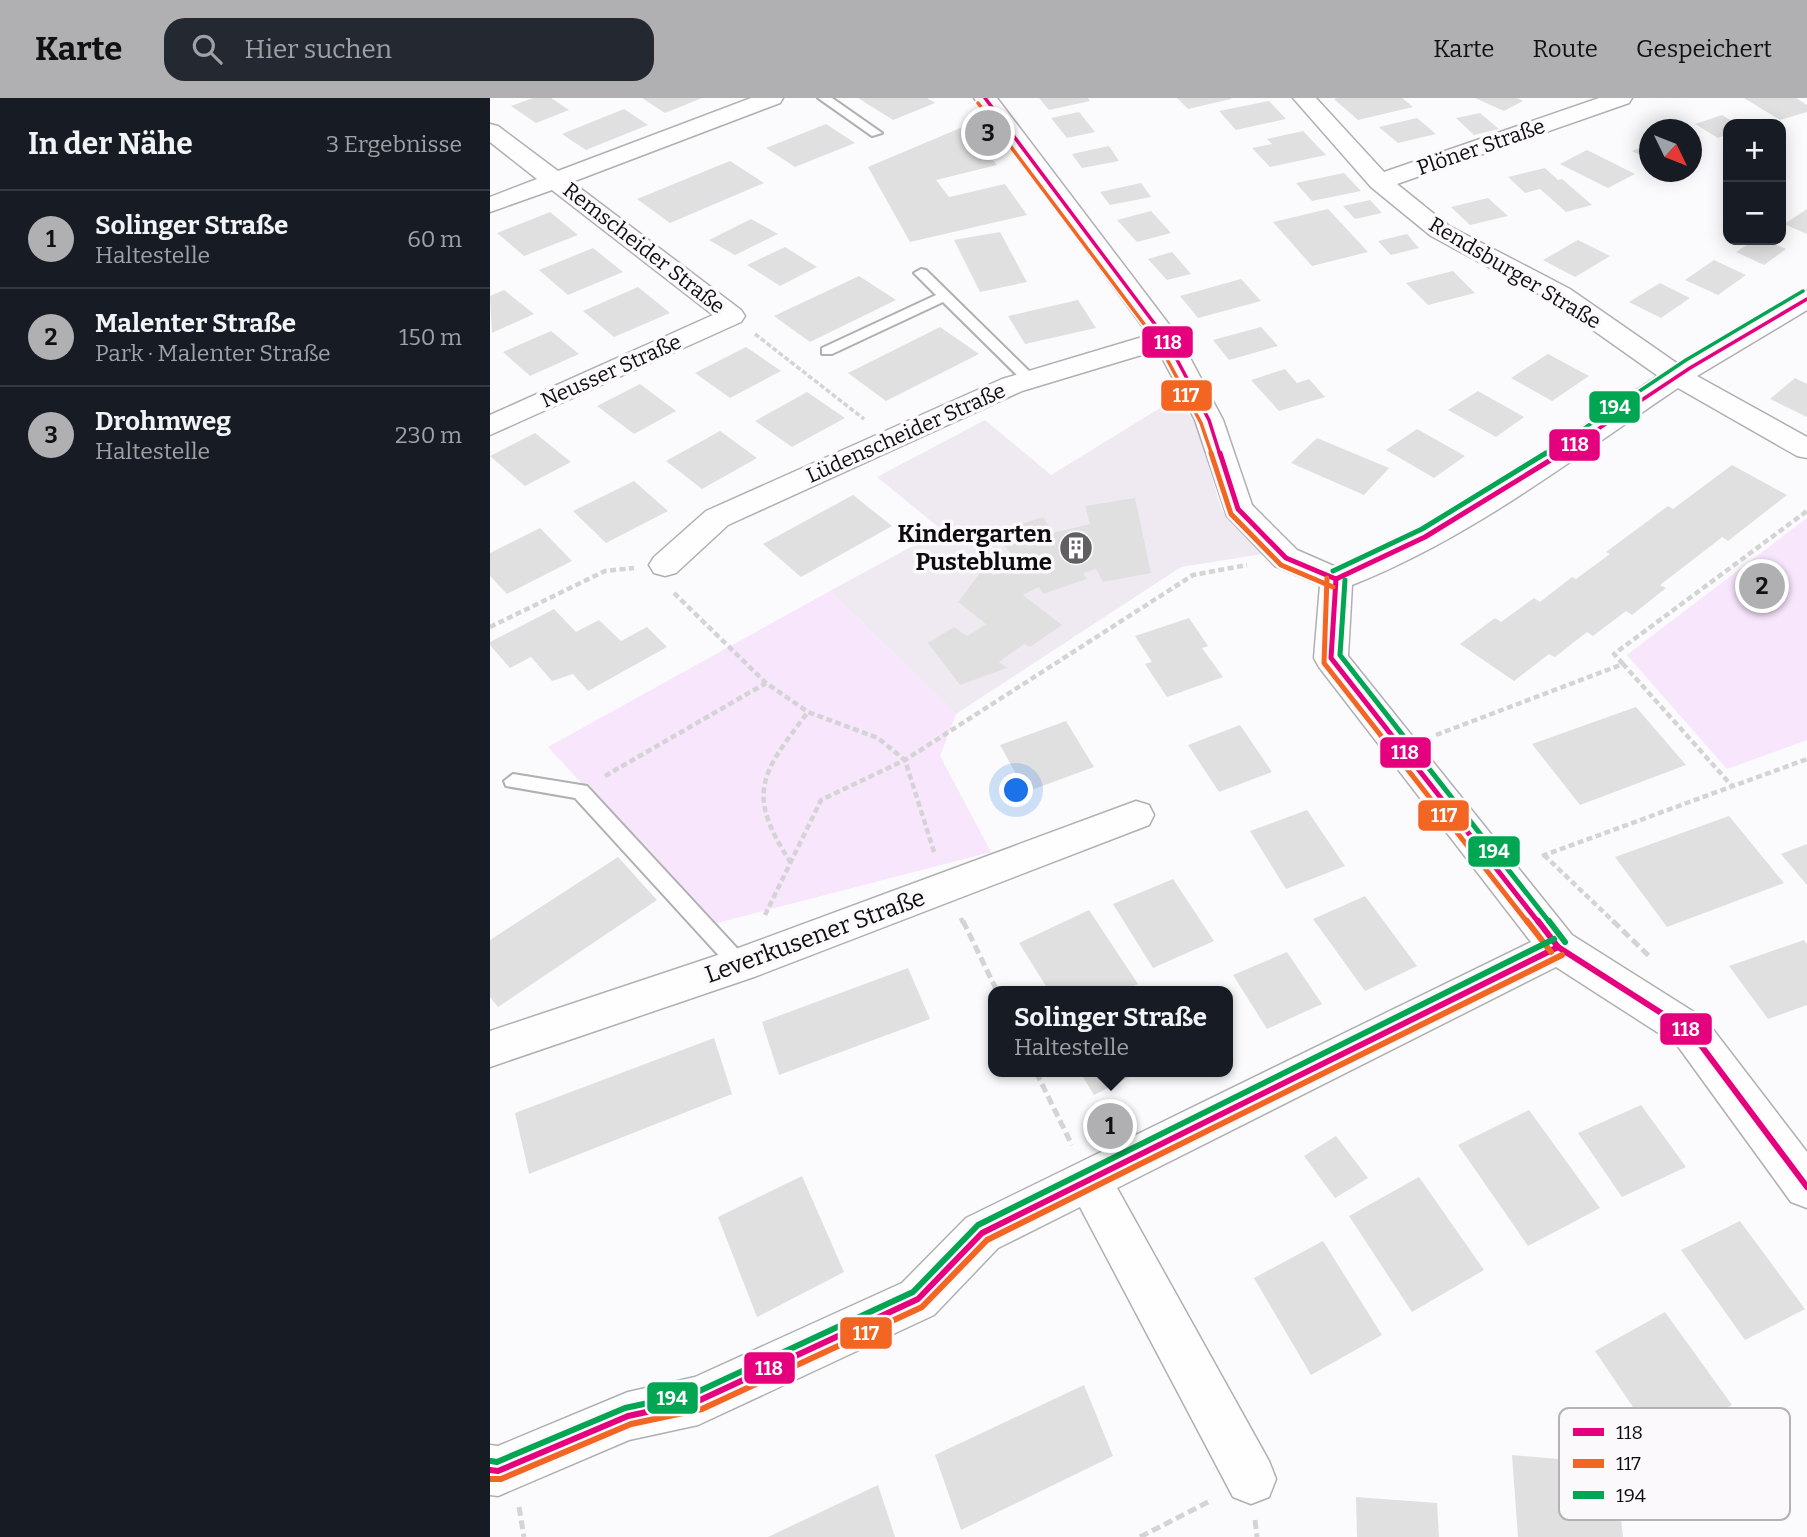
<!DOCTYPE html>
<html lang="de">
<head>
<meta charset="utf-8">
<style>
	body { margin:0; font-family:Bitter,serif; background:#242831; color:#f1f3f6 }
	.controls { position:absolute; right:21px; top:21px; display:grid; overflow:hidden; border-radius:14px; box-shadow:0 4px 18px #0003 }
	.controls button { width:63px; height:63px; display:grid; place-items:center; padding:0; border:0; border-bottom:2px solid #363941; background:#171b24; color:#f1f3f6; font:35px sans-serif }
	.compass { position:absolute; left:1149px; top:21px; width:63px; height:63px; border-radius:50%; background:#171b24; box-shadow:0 4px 18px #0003; rotate:133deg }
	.you { position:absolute; left:527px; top:693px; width:24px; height:24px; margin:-18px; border:5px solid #fff; border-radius:50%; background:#1a73e8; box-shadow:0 0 0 10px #1a73e833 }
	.badge { display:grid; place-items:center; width:46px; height:46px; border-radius:50%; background:#b0b0b3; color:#111; font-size:23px; font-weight:700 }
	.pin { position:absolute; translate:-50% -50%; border:4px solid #fff; box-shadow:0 2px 7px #0006 }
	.popup { position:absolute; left:498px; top:888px; width:245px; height:91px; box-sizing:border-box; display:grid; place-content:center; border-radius:14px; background:#171b24; filter:drop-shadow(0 2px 5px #0005); font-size:23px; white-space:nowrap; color:#9ea1a6 }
	.popup b { font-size:26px; color:#f1f3f6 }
	.popup::after { content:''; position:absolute; left:50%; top:100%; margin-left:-14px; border:14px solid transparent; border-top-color:#171b24 }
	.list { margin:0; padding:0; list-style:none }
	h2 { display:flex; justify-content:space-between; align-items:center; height:91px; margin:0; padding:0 28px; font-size:30px }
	h2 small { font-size:23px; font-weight:400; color:#9ea1a6 }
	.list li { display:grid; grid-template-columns:46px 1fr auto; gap:21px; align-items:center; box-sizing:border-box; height:98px; padding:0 28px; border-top:2px solid #363941 }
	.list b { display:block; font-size:26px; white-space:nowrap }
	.list p { margin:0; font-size:23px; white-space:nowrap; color:#9ea1a6 }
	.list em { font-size:23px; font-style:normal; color:#9ea1a6 }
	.icon { flex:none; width:38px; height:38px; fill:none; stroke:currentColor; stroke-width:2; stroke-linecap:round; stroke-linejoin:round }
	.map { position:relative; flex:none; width:1317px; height:1439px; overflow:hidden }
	header { display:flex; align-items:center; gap:42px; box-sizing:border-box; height:98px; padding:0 35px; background:#b0b0b3; color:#111 }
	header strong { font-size:33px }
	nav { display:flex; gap:38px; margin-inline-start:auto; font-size:24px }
	.search { width:490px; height:63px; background:#242831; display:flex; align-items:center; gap:18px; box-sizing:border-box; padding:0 24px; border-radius:21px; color:#9ea1a6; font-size:26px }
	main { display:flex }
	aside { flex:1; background:#171b24 }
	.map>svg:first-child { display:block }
	.built { fill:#efeaf1 }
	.green { fill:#f7e6fc }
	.building { fill:#e1e0e1 }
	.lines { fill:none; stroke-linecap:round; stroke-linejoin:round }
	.lane-casing { stroke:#b0afb1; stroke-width:4 }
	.street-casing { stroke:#b0afb1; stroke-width:3 }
	.path-far2 { stroke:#d4d4d5; stroke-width:3.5; stroke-dasharray:5 2.5; stroke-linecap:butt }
	.path-far1 { stroke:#d4d4d5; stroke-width:4.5; stroke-dasharray:6 3.5; stroke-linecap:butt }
	.path { stroke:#d4d4d5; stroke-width:5; stroke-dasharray:9 4.5; stroke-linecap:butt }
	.lane { fill:#fefeff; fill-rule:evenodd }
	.street { fill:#fefeff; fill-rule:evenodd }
	.bus-1-far2-casing { stroke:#fcf9fd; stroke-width:7 }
	.bus-1-far1-casing { stroke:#fcf9fd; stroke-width:10 }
	.bus-1-casing { stroke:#fcf9fd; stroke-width:11 }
	.bus-2-far2-casing { stroke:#fcf9fd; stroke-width:7 }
	.bus-2-far1-casing { stroke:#fcf9fd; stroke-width:10 }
	.bus-2-casing { stroke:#fcf9fd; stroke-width:11 }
	.bus-3-far2-casing { stroke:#fcf9fd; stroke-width:7 }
	.bus-3-far1-casing { stroke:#fcf9fd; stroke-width:10 }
	.bus-3-casing { stroke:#fcf9fd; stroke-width:11 }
	.bus-1-far2 { stroke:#e5007d; stroke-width:3.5 }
	.bus-1-far1 { stroke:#e5007d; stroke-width:5 }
	.bus-1 { stroke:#e5007d; stroke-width:6 }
	.bus-2-far2 { stroke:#f26522; stroke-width:3.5 }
	.bus-2-far1 { stroke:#f26522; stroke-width:5 }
	.bus-2 { stroke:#f26522; stroke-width:6 }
	.bus-3-far2 { stroke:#00a651; stroke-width:3.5 }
	.bus-3-far1 { stroke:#00a651; stroke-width:5 }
	.bus-3 { stroke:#00a651; stroke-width:6 }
	.labels { text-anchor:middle; stroke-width:7; stroke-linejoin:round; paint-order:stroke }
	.far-street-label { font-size:21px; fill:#0e0c0e; stroke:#fcf9fd }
	.poi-label { font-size:24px; font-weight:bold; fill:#0e0c0e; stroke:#fcf9fd; text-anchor:end }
	.street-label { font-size:24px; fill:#0e0c0e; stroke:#fcf9fd }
	.key { fill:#fcf9fd; stroke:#b5b2b5; stroke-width:2 }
	.key-label { font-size:19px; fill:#0e0c0e }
	.line-badge { stroke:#fcf9fd; stroke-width:2.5 }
	.badge-label { font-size:19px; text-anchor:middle; font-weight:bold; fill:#fff }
</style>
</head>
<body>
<header>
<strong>Karte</strong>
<div class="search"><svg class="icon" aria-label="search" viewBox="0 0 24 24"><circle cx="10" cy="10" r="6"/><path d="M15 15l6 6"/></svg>Hier suchen</div>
<nav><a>Karte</a><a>Route</a><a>Gespeichert</a></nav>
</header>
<main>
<aside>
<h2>In der Nähe<small>3 Ergebnisse</small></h2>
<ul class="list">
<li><span class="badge">1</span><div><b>Solinger Straße</b><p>Haltestelle</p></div><em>60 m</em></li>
<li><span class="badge">2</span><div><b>Malenter Straße</b><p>Park · Malenter Straße</p></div><em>150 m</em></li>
<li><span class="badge">3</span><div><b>Drohmweg</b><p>Haltestelle</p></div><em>230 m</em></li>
</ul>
</aside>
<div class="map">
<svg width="1317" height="1439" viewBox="0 0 1317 1439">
	<rect width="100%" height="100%" fill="#fbfafc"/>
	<polygon class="built" points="688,299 706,327 732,413 779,455 691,469 466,616 340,493 452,432 387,379 495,322 561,377"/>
	<g class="green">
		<polygon points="1317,420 1317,642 1237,671 1137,557"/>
		<polygon points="340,493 466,616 450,658 501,754 223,826 58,649"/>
	</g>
	<g class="building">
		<polygon points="43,0 61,0 79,12 46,25 21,8"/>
		<polygon points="152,0 212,0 175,15"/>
		<polygon points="368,0 437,0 445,5 403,22"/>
		<polygon points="549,0 598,0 600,3 559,12"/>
		<polygon points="687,0 741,0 741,1 698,11"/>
		<polygon points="847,0 912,0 923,9 868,22 844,1"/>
		<polygon points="985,0 1027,0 1033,3 1014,13"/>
		<polygon points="1254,0 1306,0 1317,7 1317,14 1290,22"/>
		<polygon points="779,3 796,21 746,32 729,13"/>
		<polygon points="134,11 158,27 96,52 72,36"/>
		<polygon points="589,14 605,34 577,40 561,20"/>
		<polygon points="990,15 1009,31 984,37 966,20"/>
		<polygon points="1232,17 1247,26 1238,26 1238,36 1228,40 1205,26"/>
		<polygon points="927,20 946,36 908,45 889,29"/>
		<polygon points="336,26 365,45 305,69 276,50"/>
		<polygon points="475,28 507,67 446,82 459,99 515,86 537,117 420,144 378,69"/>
		<polygon points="813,33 836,57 780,69 762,50 782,46 777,41"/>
		<polygon points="1160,46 1160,62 1142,53"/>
		<polygon points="619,48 629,63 592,70 582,56"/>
		<polygon points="1097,52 1145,76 1118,90 1070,66"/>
		<polygon points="240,63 274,85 180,125 147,101"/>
		<polygon points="1055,70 1068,82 1072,81 1102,107 1076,114 1050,91 1035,95 1018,79"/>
		<polygon points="854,75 871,93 822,103 806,85"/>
		<polygon points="651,85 661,99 620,107 610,94"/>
		<polygon points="998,100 1018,118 980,127 961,109"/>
		<polygon points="880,102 892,115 865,121 853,108"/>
		<polygon points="838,111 853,127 878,154 822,168 783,124"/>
		<polygon points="1317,111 1317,136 1294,126"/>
		<polygon points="661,113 681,135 647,144 627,122"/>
		<polygon points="60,114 88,137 34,158 7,135"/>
		<polygon points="261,121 288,136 245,157 219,142"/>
		<polygon points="510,134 537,184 490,194 464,142"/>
		<polygon points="917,136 929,150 901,157 888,143"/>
		<polygon points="1088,142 1120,158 1085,179 1053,162"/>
		<polygon points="1265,142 1275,142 1296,151 1274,167 1246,154"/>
		<polygon points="295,149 327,169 290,188 257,167"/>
		<polygon points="103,150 133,174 78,197 49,172"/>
		<polygon points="682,154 701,176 677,182 658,161"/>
		<polygon points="1224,162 1256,177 1228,197 1195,182"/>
		<polygon points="963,173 985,195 938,207 916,185"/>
		<polygon points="369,178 406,202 320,244 284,218"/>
		<polygon points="751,181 771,203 708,220 690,198"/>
		<polygon points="1170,185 1200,200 1171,220 1139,204"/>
		<polygon points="148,189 180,215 124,239 93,213"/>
		<polygon points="14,192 44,216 2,235 0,198"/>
		<polygon points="588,202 606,230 535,246 518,218"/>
		<polygon points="450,229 489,256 396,303 358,275"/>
		<polygon points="771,229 788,248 739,262 723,242"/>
		<polygon points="61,233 89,256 40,278 13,254"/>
		<polygon points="256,249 291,273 240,300 205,275"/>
		<polygon points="1058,256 1099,278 1062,303 1021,280"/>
		<polygon points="795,271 807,285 819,281 835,299 789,313 761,282"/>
		<polygon points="1305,280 1317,286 1317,319 1280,301"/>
		<polygon points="150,286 186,313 144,336 107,308"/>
		<polygon points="988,293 1034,319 1006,339 958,312"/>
		<polygon points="317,294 355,320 302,349 265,323"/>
		<polygon points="927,331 975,358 944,380 896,352"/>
		<polygon points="230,333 267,360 212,391 176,363"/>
		<polygon points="45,335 81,364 35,388 0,358"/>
		<polygon points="827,340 899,370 874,397 801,365"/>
		<polygon points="1242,367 1297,397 1238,443 1232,439 1222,447 1170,487 1176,490 1142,517 1136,513 1103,538 1097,534 1065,559 1059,556 1024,583 970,546 1005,520 1011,524 1044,500 1050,504 1082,479 1086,481 1120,456 1116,454 1178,408 1183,411"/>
		<polygon points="144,383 178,413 116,445 83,413"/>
		<polygon points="363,397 402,428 311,479 273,446"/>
		<polygon points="645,400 661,475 613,484 606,471 593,475 597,481 553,496 549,489 533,497 572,527 540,549 534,546 509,564 517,570 470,587 438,545 464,529 477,538 496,526 468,504 493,471 504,477 528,464 504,435 553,419 563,435 600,426 595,408"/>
		<polygon points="50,430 82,463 17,496 0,478 0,455"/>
		<polygon points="64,511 86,534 109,522 131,543 157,529 177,549 98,593 83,576 62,583 41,559 20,570 0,547 0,544"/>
		<polygon points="699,520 718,548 712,550 733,579 677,599 655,566 662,564 645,538"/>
		<polygon points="1146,609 1196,667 1090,707 1042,646"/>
		<polygon points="576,623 604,669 536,694 510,647"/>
		<polygon points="750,627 782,674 729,694 698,647"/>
		<polygon points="817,712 855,768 796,791 760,733"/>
		<polygon points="1239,718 1294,785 1177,829 1125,759"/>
		<polygon points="1317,746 1317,787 1291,756"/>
		<polygon points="128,759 167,802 8,909 0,899 0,842"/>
		<polygon points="683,781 724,843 663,870 623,806"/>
		<polygon points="875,798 927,868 875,893 823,821"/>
		<polygon points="599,812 648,886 633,893 559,893 529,845"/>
		<polygon points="1314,842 1317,846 1317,907 1278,921 1239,868"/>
		<polygon points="797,854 832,906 777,931 743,877"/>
		<polygon points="418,870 440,921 289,977 272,924"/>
		<polygon points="224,940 242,996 39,1076 25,1015"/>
		<polygon points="590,974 649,974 604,997"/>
		<polygon points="1151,1007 1196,1069 1132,1099 1088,1035"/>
		<polygon points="1039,1012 1110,1110 1038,1148 968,1047"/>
		<polygon points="846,1038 878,1080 845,1100 814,1058"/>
		<polygon points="312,1078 354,1174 267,1219 228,1119"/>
		<polygon points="929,1079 994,1172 922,1214 859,1118"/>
		<polygon points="1250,1123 1315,1211 1255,1242 1191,1152"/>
		<polygon points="833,1143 892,1237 821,1277 764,1180"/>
		<polygon points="1175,1214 1242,1307 1170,1349 1105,1253"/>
		<polygon points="594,1287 623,1358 471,1432 445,1357"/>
		<polygon points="1022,1357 1125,1366 1133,1439 1028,1439"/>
		<polygon points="388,1387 405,1439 278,1439"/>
		<polygon points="866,1399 947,1405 949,1439 867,1439"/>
	</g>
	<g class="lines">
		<g class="lane-casing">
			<g id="lane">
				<polygon points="328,0 342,0 392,35 382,38"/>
				<polygon points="431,171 436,172 544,278 544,284 534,284 453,204 342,256 332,256 332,250 446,197 424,175"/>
				<polygon points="23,676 97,688 257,861 260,867 257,873 250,876 243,873 85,700 16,688 14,683"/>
			</g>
		</g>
		<g class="street-casing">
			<g id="street">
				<polygon points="261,0 293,0 290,5 82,84 251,212 255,218 251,224 0,337 0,317 223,217 62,92 0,114 0,99 47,81 0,44 0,26 8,28 68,73"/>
				<path d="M 484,0 L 507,0 L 690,241 L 733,322 L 762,407 L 807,452 L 846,469 C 963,424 1064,346 1168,278 L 1062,203 L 941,138 L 881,89 L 803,0 L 826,0 L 894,74 L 1109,0 L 1142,0 L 1139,5 L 907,86 L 959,128 L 1080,191 L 1188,266 L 1308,195 L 1317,193 L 1317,212 L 1207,278 L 1317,339 L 1317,360 L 1307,358 L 1188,290 C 1082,361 981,440 862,487 L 858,558 L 1082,837 L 1215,921 L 1317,1054 L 1317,1110 L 1301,1104 L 1187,947 L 1066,869 L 627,1090 L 779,1363 L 786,1381 L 779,1399 L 761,1406 L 743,1399 L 590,1109 L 508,1150 L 444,1217 L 208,1327 L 139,1342 L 8,1398 L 0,1397 L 0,1347 L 8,1348 L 138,1294 L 205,1279 L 412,1185 L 476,1120 L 1041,844 L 829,569 L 824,560 L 830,487 L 785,468 L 737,418 L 705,322 L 668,252 L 532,293 L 238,427 L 186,475 L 175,478 L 164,475 L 159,467 L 164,459 L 216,413 L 512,281 L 659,237 Z"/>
				<polygon points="646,703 659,707 664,717 659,727 264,879 0,969 0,933 243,852"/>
			</g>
		</g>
		<polyline class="path-far2" points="265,236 374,321"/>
		<g class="path-far1">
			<polyline points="184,495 276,585"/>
			<polyline points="0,529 115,473 144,470"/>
			<polyline points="1133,566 1124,556 1317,413"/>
			<polyline points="946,637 1133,566 1242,688"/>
			<polyline points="115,678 276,585 318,614 388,640 415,662 445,757"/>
			<polyline points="1054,757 1125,825"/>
			<polyline points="1052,758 1317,661"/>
			<path d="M 301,765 C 255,695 271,676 318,614"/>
			<polyline points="275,817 331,702 415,662 703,477 757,467"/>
			<polyline points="471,820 473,825"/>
		</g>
		<g class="path">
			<polyline points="473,823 507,893"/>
			<polyline points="1123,823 1160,859"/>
			<polyline points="546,974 582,1047"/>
			<polyline points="29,1409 34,1439"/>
			<polyline points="765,1422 767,1439"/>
			<polyline points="650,1439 722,1402"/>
		</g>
		<use href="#lane" class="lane"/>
		<use href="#street" class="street"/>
		<g class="bus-1-far2-casing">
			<g id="bus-1-far2">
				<polyline points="495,0 676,241 719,322 730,357"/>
				<polyline points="1069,357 1200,270 1317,201"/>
			</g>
		</g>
		<g class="bus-1-far1-casing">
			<g id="bus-1-far1">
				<polyline points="730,355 748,411 796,460 846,481"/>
				<polyline points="846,481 841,560 1049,825"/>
				<polyline points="846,481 935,439 1072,355"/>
			</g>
		</g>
		<g class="bus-1-casing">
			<g id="bus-1">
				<polyline points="1048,823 1068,849 1201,934 1317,1089"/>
				<polyline points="0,1372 8,1373 138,1318 208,1303 428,1201 492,1135 1068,849"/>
			</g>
		</g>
		<g class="bus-2-far2-casing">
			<polyline id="bus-2-far2" points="488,5 669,246 711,325 722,357"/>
		</g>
		<g class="bus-2-far1-casing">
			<g id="bus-2-far1">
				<polyline points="721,355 741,416 791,467 843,489"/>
				<polyline points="837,480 834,565 1038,825"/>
			</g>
		</g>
		<g class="bus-2-casing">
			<g id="bus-2">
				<polyline points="1037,823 1061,854"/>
				<polyline points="0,1381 11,1381 141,1326 212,1311 432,1209 497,1142 1072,857"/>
			</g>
		</g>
		<g class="bus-3-far2-casing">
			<polyline id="bus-3-far2" points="1054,357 1196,262 1313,193"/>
		</g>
		<g class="bus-3-far1-casing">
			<g id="bus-3-far1">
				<polyline points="843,473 932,431 1056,355"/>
				<polyline points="855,482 850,557 1060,825"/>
			</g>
		</g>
		<g class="bus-3-casing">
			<g id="bus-3">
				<polyline points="1059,823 1075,844"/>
				<polyline points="1,1363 7,1364 135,1310 205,1295 423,1194 488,1127 1064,841"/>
			</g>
		</g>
		<use href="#bus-1-far2" class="bus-1-far2"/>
		<use href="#bus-1-far1" class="bus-1-far1"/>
		<use href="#bus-1" class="bus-1"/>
		<use href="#bus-2-far2" class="bus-2-far2"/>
		<use href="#bus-2-far1" class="bus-2-far1"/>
		<use href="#bus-2" class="bus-2"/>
		<use href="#bus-3-far2" class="bus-3-far2"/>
		<use href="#bus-3-far1" class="bus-3-far1"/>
		<use href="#bus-3" class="bus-3"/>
	</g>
	<defs>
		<g id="building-disc" transform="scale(1.75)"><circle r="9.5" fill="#615f61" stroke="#fcf9fd"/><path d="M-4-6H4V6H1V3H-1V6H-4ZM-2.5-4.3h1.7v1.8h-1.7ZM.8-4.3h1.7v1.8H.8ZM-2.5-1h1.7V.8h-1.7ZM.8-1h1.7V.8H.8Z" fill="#fff"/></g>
	</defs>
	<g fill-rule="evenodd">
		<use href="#building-disc" x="586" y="450"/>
	</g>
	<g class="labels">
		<g class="far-street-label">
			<text transform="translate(991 49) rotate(-19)" y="7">Plöner Straße</text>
			<text transform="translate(154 150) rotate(38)" y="7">Remscheider Straße</text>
			<text transform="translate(1025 175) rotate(31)" y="7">Rendsburger Straße</text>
			<text transform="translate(121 273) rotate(-24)" y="7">Neusser Straße</text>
			<text transform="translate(416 335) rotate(-24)" y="7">Lüdenscheider Straße</text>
		</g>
		<g class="poi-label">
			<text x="562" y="444">Kindergarten<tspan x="562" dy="28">Pusteblume</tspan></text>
		</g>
		<g class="street-label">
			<text transform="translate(325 838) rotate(-20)" y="8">Leverkusener Straße</text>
		</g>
	</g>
	<rect x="1069" y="1310" width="231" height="112" rx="10" class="key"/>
	<rect x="1083" y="1330" width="31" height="8" fill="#e5007d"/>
	<rect x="1083" y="1361" width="31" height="9" fill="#f26522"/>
	<rect x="1083" y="1393" width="31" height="8" fill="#00a651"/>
	<g class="key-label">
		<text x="1126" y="1341">118</text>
		<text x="1126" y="1372">117</text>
		<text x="1126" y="1404">194</text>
	</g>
	<g class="line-badge">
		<rect x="651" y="227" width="53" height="34" rx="7" fill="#e5007d"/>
		<rect x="670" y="281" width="53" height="33" rx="7" fill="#f26522"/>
		<rect x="1098" y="292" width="53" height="34" rx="7" fill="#00a651"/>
		<rect x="1058" y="330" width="53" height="34" rx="7" fill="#e5007d"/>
		<rect x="889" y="638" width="53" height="33" rx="7" fill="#e5007d"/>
		<rect x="927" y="701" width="53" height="33" rx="7" fill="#f26522"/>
		<rect x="977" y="737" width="54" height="33" rx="7" fill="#00a651"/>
		<rect x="1169" y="914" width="54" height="34" rx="7" fill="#e5007d"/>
		<rect x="349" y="1218" width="54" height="34" rx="7" fill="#f26522"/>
		<rect x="253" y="1253" width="53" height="34" rx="7" fill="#e5007d"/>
		<rect x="156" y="1283" width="53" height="34" rx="7" fill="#00a651"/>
	</g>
	<g class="badge-label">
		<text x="678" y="251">118</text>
		<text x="696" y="304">117</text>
		<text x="1125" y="316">194</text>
		<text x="1085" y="353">118</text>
		<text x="915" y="661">118</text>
		<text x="954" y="724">117</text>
		<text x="1004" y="760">194</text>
		<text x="1196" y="938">118</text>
		<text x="376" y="1242">117</text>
		<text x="279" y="1277">118</text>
		<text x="182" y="1307">194</text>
	</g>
</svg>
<div class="controls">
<button>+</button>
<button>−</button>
</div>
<svg class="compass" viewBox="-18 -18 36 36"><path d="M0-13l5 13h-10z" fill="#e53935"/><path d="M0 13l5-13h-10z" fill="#9ea1a6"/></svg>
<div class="you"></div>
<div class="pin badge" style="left:620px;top:1028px">1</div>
<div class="popup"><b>Solinger Straße</b>Haltestelle</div>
<div class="pin badge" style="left:1272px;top:488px">2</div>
<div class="pin badge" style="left:498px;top:35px">3</div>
</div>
</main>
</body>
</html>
